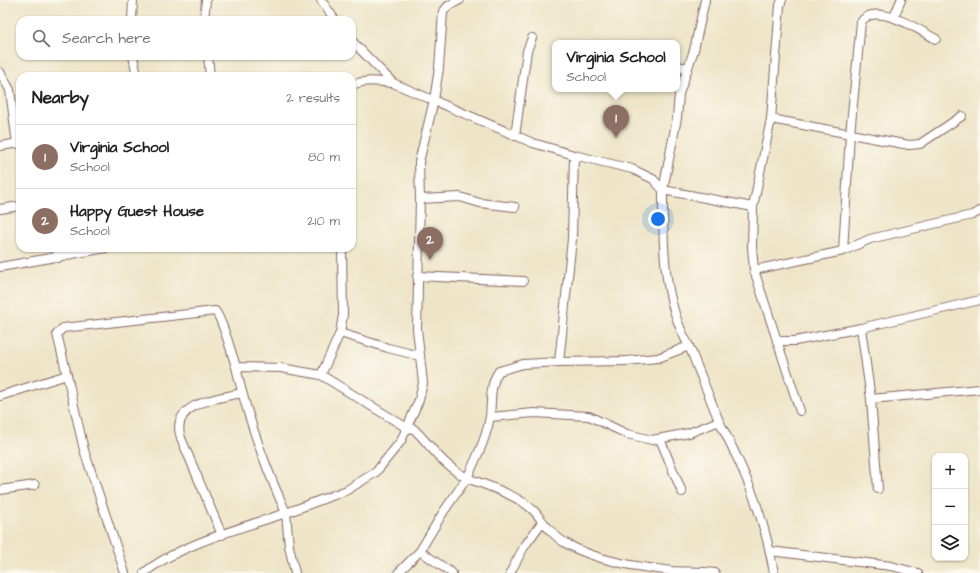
<!DOCTYPE html>
<html lang="en">
<head>
<meta charset="utf-8">
<style>
	body { margin:0; font-family:"Architects Daughter",sans-serif; background:#f2f2f2; color:#222 }
	.controls { position:absolute; right:12px; bottom:12px; display:grid; overflow:hidden; border-radius:8px; box-shadow:0 1px 3px #0004 }
	.controls button { width:36px; height:36px; display:grid; place-items:center; padding:0; border:0; border-bottom:1px solid #e0e0e0; background:#fff; color:#222; font:20px sans-serif }
	.you { position:absolute; left:658px; top:219px; width:14px; height:14px; margin:-10px; border:3px solid #fff; border-radius:50%; background:#1a73e8; box-shadow:0 0 0 6px #1a73e833 }
	.badge { display:grid; place-items:center; width:26px; height:26px; border-radius:50%; background:#b5179e; color:#fff; font-size:13px; font-weight:700 }
	.pin { position:absolute; translate:-50% -33px; filter:drop-shadow(0 1px 2px #0008) }
	.pin::after { content:''; position:absolute; top:21px; width:14px; height:12px; background:inherit; clip-path:polygon(0 0,100% 0,50% 100%) }
	.popup { position:absolute; left:552px; top:40px; width:128px; height:52px; box-sizing:border-box; display:grid; place-content:center; border-radius:8px; background:#fff; filter:drop-shadow(0 1px 3px #0005); font-size:13px; white-space:nowrap; color:#767676 }
	.popup b { font-size:15px; color:#222 }
	.popup::after { content:''; position:absolute; left:50%; top:100%; margin-left:-8px; border:8px solid transparent; border-top-color:#fff }
	.list { margin:0; padding:0; list-style:none }
	h2 { display:flex; justify-content:space-between; align-items:center; height:52px; margin:0; padding:0 16px; font-size:17px }
	h2 small { font-size:13px; font-weight:400; color:#767676 }
	.list li { display:grid; grid-template-columns:26px 1fr auto; gap:12px; align-items:center; box-sizing:border-box; height:64px; padding:0 16px; border-top:1px solid #e0e0e0 }
	.list b { display:block; font-size:15px; white-space:nowrap }
	.list p { margin:0; font-size:13px; white-space:nowrap; color:#767676 }
	.list em { font-size:13px; font-style:normal; color:#767676 }
	.icon { flex:none; width:22px; height:22px; fill:none; stroke:currentColor; stroke-width:2; stroke-linecap:round; stroke-linejoin:round }
	.map { position:relative; flex:none; width:980px; height:573px; overflow:hidden }
	.search { position:absolute; background:#fff; box-shadow:0 1px 3px #0004; left:16px; top:16px; width:340px; height:44px; display:flex; align-items:center; gap:10px; box-sizing:border-box; padding:0 14px; border-radius:12px; color:#767676; font-size:15px }
	.panel { position:absolute; background:#fff; box-shadow:0 1px 3px #0004; left:16px; top:72px; width:340px; height:180px; border-radius:12px }
	.map>svg:first-child { display:block }
	.lines { fill:none; stroke-linecap:round; stroke-linejoin:round }
	.minor-casing { stroke:#836462; stroke-width:10 }
	.minor { stroke:#fff; stroke-width:8 }
</style>
</head>
<body>
<div class="map">
<svg width="980" height="573" viewBox="0 0 980 573">
	<rect width="100%" height="100%" fill="#fbf7ec"/>
	<filter id="ink" filterUnits="userSpaceOnUse"><feTurbulence type="fractalNoise" baseFrequency=".025" numOctaves="2"/><feDisplacementMap in="SourceGraphic" scale="8" xChannelSelector="R" yChannelSelector="G"/><feConvolveMatrix kernelMatrix="1 2 1 2 8 2 1 2 1" color-interpolation-filters="sRGB"/></filter>
	<filter id="wash" filterUnits="userSpaceOnUse"><feTurbulence type="fractalNoise" baseFrequency=".012" numOctaves="4" result="noise"/><feDisplacementMap in="SourceGraphic" scale="16" xChannelSelector="R" yChannelSelector="G"/><feGaussianBlur stdDeviation="0.9" result="paint"/><feColorMatrix in="noise" values="0 0 0 0 0 0 0 0 0 0 0 0 0 0 0 0 0 1.4 0 .05"/><feComposite in="paint" operator="in"/></filter>
	<g filter="url(#wash)">
		<rect width="100%" height="100%" fill="#eee5c8"/>
	</g>
	<g filter="url(#ink)">
		<g class="lines">
			<g class="minor-casing">
				<g id="minor">
					<polyline points="321,0 335,20"/>
					<polyline points="782,0 780,5 771,119 753,207 752,247 754,270 800,411"/>
					<polyline points="894,17 901,0"/>
					<polyline points="132,20 133,0"/>
					<polyline points="204,20 206,0"/>
					<polyline points="352,41 393,83"/>
					<polyline points="133,56 137,76"/>
					<polyline points="208,56 210,76"/>
					<polyline points="677,66 688,68"/>
					<polyline points="0,72 10,90 17,144"/>
					<path d="M 352,85 C 364,79 379,82 393,83 L 533,143 L 574,155 L 632,169 L 653,179 L 663,190 L 677,118 L 679,94 L 694,50 L 705,0"/>
					<polyline points="771,119 909,145 920,144 962,116"/>
					<polyline points="515,136 527,51 532,38"/>
					<polyline points="0,146 20,143"/>
					<path d="M 574,155 L 572,239 L 559,362 L 523,364 L 499,371 C 489,385 492,400 490,416 C 487,437 476,459 467,478 C 488,486 520,496 535,512 C 544,523 554,537 567,544 C 597,561 638,567 672,571 C 686,572 700,571 715,573"/>
					<polyline points="420,199 460,197 480,203 515,207"/>
					<polyline points="0,209 20,206"/>
					<polyline points="57,248 58,258"/>
					<path d="M 843,251 L 850,134 L 861,22 C 876,1 919,30 936,39"/>
					<polyline points="0,267 106,248"/>
					<polyline points="754,270 843,251 870,239 972,215 980,211"/>
					<polyline points="417,276 523,281"/>
					<polyline points="861,328 871,399 878,489"/>
					<polyline points="340,333 388,348 420,356"/>
					<polyline points="777,341 795,341 861,328 980,300"/>
					<path d="M 559,362 L 626,361 L 658,358 L 689,346 C 662,299 663,242 663,190 L 753,207"/>
					<path d="M 236,367 C 247,417 265,466 286,513 L 347,490 L 376,472 L 401,441 L 419,400 L 423,383 L 417,329 L 420,199 L 419,162 L 434,100 L 439,68 L 443,12 L 448,6 L 460,0"/>
					<polyline points="67,375 84,450 125,573"/>
					<path d="M 321,375 L 407,428 L 414,429 C 433,448 442,465 467,478 L 444,511 L 420,551 L 398,573"/>
					<path d="M 0,396 L 67,375 L 57,334 L 63,328 L 215,311 C 222,318 232,354 236,367 L 281,368 L 321,375 L 340,333 L 343,315 L 342,248"/>
					<polyline points="871,399 980,389"/>
					<polyline points="490,417 534,413 589,416 627,434 652,440 689,433 719,421 689,346"/>
					<path d="M 719,421 C 746,473 764,515 774,573"/>
					<polyline points="660,439 682,492"/>
					<polyline points="0,490 35,485"/>
					<path d="M 222,535 L 181,438 C 169,403 218,398 242,393"/>
					<polyline points="420,551 452,573"/>
					<polyline points="770,551 891,566 918,573"/>
					<path d="M 144,573 C 178,545 244,527 286,513 L 289,546 L 295,573"/>
					<polyline points="510,573 524,547 542,522"/>
				</g>
			</g>
			<use href="#minor" class="minor"/>
		</g>
	</g>
</svg>
<div class="controls">
<button>+</button>
<button>−</button>
<button><svg class="icon" aria-label="layers" viewBox="0 0 24 24"><path d="M12 4l9 5-9 5-9-5zM3 14l9 5 9-5"/></svg></button>
</div>
<div class="you"></div>
<div class="pin badge" style="left:616px;top:138px;background:#8d6e63">1</div>
<div class="popup"><b>Virginia School</b>School</div>
<div class="pin badge" style="left:430px;top:260px;background:#8d6e63">2</div>
<div class="search"><svg class="icon" aria-label="search" viewBox="0 0 24 24"><circle cx="10" cy="10" r="6"/><path d="M15 15l6 6"/></svg>Search here</div>
<section class="panel">
<h2>Nearby<small>2 results</small></h2>
<ul class="list">
<li><span class="badge" style="background:#8d6e63">1</span><div><b>Virginia School</b><p>School</p></div><em>80 m</em></li>
<li><span class="badge" style="background:#8d6e63">2</span><div><b>Happy Guest House</b><p>School</p></div><em>210 m</em></li>
</ul>
</section>
</div>
</body>
</html>
